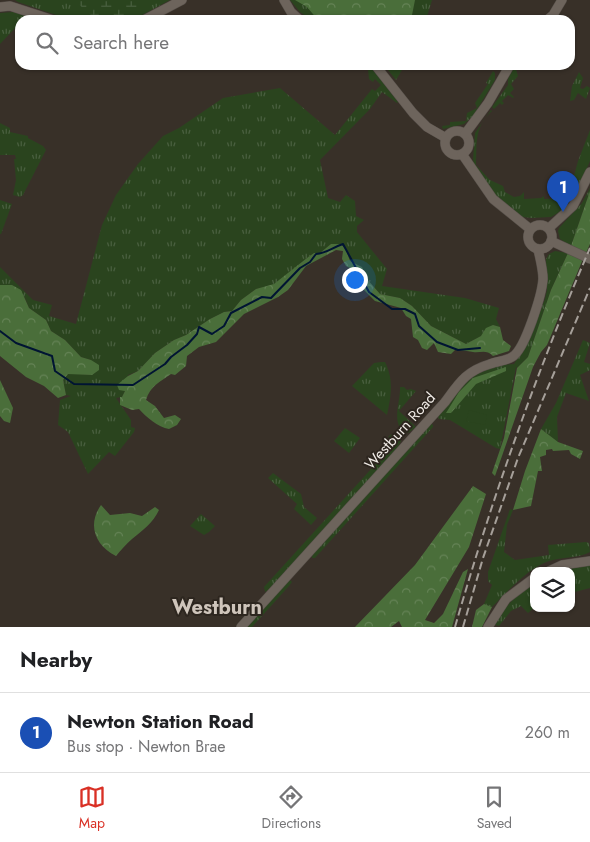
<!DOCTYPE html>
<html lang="en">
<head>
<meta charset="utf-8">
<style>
	body { margin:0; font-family:Jost,sans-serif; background:#f2f2f2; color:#202124 }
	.controls { position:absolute; right:15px; bottom:15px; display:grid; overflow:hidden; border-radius:10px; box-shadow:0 1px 4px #0004 }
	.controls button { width:45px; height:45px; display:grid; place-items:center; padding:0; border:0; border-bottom:1px solid #e0e0e0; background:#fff; color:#202124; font:25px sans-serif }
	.you { position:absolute; left:354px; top:279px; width:18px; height:18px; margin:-12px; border:4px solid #fff; border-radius:50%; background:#1a73e8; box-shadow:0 0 0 8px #1a73e833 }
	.badge { display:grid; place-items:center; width:32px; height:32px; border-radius:50%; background:#d93025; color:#fff; font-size:16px; font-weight:700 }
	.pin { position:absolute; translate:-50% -41px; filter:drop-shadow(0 1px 2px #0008) }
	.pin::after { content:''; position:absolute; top:26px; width:18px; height:15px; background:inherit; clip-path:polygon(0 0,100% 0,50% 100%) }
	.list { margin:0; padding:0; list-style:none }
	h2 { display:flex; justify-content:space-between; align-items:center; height:65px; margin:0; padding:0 20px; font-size:21px }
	h2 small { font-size:16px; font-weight:400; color:#757577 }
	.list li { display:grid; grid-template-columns:32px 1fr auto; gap:15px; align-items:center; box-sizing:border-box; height:80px; padding:0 20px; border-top:1px solid #e0e0e0 }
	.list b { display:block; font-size:19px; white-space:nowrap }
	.list p { margin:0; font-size:16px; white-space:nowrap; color:#757577 }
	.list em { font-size:16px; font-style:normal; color:#757577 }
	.icon { flex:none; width:28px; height:28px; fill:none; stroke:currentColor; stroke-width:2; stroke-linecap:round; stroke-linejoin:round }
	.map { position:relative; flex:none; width:590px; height:627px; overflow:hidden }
	.search { position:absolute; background:#fff; box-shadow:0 1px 4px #0004; left:15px; right:15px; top:15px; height:55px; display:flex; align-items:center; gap:12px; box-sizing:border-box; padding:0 18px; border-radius:15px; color:#757577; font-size:19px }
	.sheet { height:145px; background:#fff }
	nav { display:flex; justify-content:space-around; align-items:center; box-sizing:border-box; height:70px; border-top:1px solid #e0e0e0; background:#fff; font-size:14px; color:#757577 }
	nav a { display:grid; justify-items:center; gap:2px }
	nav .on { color:#d93025 }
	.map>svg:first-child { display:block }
	.grass { fill:url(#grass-tufts) }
	.forest { fill:url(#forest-crowns) }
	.wetland { fill:url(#wetland-marsh) }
	.pitch { fill:#2a441e }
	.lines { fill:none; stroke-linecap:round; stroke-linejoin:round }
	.stream { stroke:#001433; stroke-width:2 }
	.minor-casing { stroke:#564f49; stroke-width:10 }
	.minor { stroke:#6d645c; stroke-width:9 }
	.rail { stroke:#a6a09a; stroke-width:2; stroke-dasharray:8 4; stroke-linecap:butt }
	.labels { text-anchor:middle; stroke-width:4; stroke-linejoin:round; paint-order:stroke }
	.street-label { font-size:15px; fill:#f1ece7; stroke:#2d261f }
	.district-label { font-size:20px; font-weight:bold; fill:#cfc5bb; stroke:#2d261f }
</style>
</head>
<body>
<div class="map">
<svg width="590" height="627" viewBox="0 0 590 627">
	<defs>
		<pattern id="grass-tufts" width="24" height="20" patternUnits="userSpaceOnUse" patternTransform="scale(1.25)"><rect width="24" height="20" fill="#2a441e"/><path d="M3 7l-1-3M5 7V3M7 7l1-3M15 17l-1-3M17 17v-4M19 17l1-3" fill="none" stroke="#495f3f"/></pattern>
		<pattern id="forest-crowns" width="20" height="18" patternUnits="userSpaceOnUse" patternTransform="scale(1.25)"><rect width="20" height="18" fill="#4a6e3a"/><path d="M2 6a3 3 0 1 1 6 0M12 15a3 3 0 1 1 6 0" fill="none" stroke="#658356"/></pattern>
		<pattern id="wetland-marsh" width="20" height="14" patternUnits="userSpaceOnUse" patternTransform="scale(1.25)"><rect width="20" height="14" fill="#2a441e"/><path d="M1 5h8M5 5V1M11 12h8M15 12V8" fill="none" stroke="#495f3f"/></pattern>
	</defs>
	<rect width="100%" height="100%" fill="#383028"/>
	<g class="grass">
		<polygon points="15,0 170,0 133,20 71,20 18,2"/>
		<polygon points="290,0 432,0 426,20 311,20 300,12"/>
		<polygon points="13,12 27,16 23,20 20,20 20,23 0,44 0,13"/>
		<polygon points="356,65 367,65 373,70 398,102 397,103 382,92 370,109 320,160 328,198 340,202 346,195 355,201 356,216 364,220 357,226 357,232 387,269 382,286 465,298 499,308 496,319 500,327 493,325 481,336 466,344 431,326 412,306 400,298 380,294 367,279 362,267 350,261 346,250 341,244 331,244 320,253 314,253 307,258 274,285 256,289 241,300 232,311 224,312 210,319 186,335 174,340 155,353 138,371 128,375 125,391 122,397 116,398 131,420 131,427 135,428 134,432 115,456 109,452 88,474 68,432 58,425 60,400 71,396 66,395 63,380 68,373 92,375 91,360 81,357 65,340 51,331 46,320 29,308 25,298 12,285 0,285 0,267 33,300 52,305 49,316 76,324 102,225 116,195 138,164 163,136 179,128 223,98 280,88 335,135 372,89 375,91 381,85 375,79 373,82 369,79 368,69 362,66 356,66"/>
		<polygon points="384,65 405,65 396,80"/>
		<polygon points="515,66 518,76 511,84 514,89 510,93 514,97 513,98 508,95 502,101 504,103 502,105 500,103 494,109 492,107 508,85 508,79"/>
		<polygon points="493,71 495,73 495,80 473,116 464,124 443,129 442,126 450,125 450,122 466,121 467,113 477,108 475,103 488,84 486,83"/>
		<polygon points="579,72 583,78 580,88 583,89 587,86 590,88 586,99 578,93 574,100 570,101 572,86"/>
		<path d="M 491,110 L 492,111 C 474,127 477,143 476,165 L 490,180 L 503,186 L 505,192 L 514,197 L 520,196 L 524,192 L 524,199 L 541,198 L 544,196 L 544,199 L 568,198 L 578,161 L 590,130 L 590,161 L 577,191 L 570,202 L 561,211 L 551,217 L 531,218 L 523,217 L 515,214 L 495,195 L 475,169 L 473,160 L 475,133 Z"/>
		<polygon points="0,123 10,128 10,132 28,136 28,138 43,146 46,150 23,195 20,197 13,195 16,180 14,159 16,159 15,155 0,155"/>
		<polygon points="590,188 590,191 571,246 560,239 558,231 559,228 582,203"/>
		<polygon points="0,200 12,204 1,234 0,234"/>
		<path d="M 555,251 L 568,253 L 551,290 L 528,357 L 517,368 L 516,367 L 500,449 L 496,448 L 450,420 L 439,419 L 438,417 L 439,413 C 464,383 472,366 514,364 L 522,351 L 545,299 L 547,290 L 546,259 L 549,254 Z"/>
		<polygon points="583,340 590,343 584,362 590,364 590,370 580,375 589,401 566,393 557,417 558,442 541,429 556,403"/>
		<path d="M 381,362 L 385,362 C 394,380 391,396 387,415 L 352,386 L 374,363 Z"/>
		<path d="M 400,387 L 404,387 L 407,390 L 411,389 L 416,391 L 399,411 L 416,427 L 408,433 C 389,427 401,401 400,387 Z"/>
		<polygon points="430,423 433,425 433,427 315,558 312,558 312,554"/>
		<polygon points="345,428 360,438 349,453 334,441"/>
		<polygon points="392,434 400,436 401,441 395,452 267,591 265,592 264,587 382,457 389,436"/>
		<polygon points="273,473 301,494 304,507 317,518 311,525 294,509 297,504 268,478"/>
		<path d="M 510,509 L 513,510 L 507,525 L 504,552 L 515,560 L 549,555 L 548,545 L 586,542 L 589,543 L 590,552 C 579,558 562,557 549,561 C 527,569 508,591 492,607 L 484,604 L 492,585 L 488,581 L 488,572 Z"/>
		<polygon points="201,514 215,526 209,532 204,535 190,526"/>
		<polygon points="590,565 590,588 571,593 571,571 557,571"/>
		<polygon points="289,579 292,582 289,586 252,627 243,627"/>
		<path d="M 534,581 L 534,608 L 528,613 L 521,606 L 511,611 L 499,626 L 493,624 C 505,607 517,594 534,581 Z"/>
	</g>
	<g class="forest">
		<polygon points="295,0 415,0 411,20 318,20 307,7"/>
		<polygon points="590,191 590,244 586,253 571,246"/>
		<path d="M 331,244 L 341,244 L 346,250 L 350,261 L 362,267 L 367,279 L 380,294 L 400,298 L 412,306 L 431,326 L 466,344 L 481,336 L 486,328 L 493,325 L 500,327 L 503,340 L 511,346 L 509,351 L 493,356 C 486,349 481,353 473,352 C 467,351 462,350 455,350 L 451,354 L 438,352 L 434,343 L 427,350 L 422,348 L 418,340 L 413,337 L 411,319 L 406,316 L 401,308 L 375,301 L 360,286 L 354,270 L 346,266 L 342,259 L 343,251 L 336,250 L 306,266 L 288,290 L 278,297 L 244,314 L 216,342 L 199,347 L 187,356 L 186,366 L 175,375 L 171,374 C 160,382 150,386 146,400 L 155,406 L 164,418 L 175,415 L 181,419 L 177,425 L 169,429 C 158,427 146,417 139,409 L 132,410 L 120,405 L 120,397 L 122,397 L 125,391 L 119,390 L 117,385 L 128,376 L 138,371 L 155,353 L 174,340 L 186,335 L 210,319 L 224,312 L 232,311 L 241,300 L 256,289 L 274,284 L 307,258 L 314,253 L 320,253 Z"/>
		<polygon points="568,253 583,259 547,345 541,352 533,367 495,476 492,473 504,438 517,368 528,357 551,290"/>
		<polygon points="0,285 12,285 21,290 29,308 46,320 51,331 65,340 81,357 91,360 99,365 99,370 92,375 68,374 63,380 66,395 58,398 44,386 26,377 0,356"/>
		<polygon points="506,367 506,371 476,384 451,413 446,413 459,392 473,378"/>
		<polygon points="0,380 13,408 10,423 4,421 0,416"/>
		<polygon points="541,429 558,442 583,451 580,459 571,454 569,450 553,451 552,449 546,450 546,455 540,457 542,471 538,471 531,506 513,510 525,471"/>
		<polygon points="473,486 486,494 469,547 425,620 434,623 443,614 463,572 468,569 452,627 402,627 399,621 391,627 355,627 415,565"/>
		<path d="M 101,505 L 110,515 L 130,513 L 142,516 L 155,507 L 159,510 C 153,523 143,530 132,539 C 126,544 121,550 116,556 C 95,545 87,525 101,505 Z"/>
		<polygon points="484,604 492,607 482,627 472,627 476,610"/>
	</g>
	<path class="wetland" d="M 76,0 L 147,0 C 139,6 130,14 121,19 C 104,26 85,14 76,0 Z"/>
	<polygon class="pitch" points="469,410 487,415 485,425 466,421"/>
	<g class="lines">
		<path class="stream" d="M 0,331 L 16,343 L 52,356 L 55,371 L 74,384 L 133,385 L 165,364 L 171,357 L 187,345 L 197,334 L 199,327 L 212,334 L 224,326 L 231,313 L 262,297 L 271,298 L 300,268 L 310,262 L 316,254 C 327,253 333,247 343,244 L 369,292 L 392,309 L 405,309 L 415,314 L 419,326 L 437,342 L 458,350 L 480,348"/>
		<g class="minor-casing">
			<g id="minor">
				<polyline points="284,0 291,12 300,20"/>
				<polyline points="0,7 10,6 53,20"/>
				<polyline points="144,20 182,0"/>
				<polyline points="547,20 553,15 562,0"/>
				<polyline points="375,65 413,113 427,127 446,138"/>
				<circle cx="457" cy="143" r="12"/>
				<polyline points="465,134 488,103 510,65"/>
				<polyline points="462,154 493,199 530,229"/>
				<circle cx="540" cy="237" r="12"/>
				<polyline points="549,228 573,206 590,172"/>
				<polyline points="551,241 590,259"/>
				<polyline points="549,571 562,565 590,561"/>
				<path d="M 241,627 L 445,402 C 459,383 466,371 490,364 C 497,361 506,361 512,357 C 525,350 542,294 543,279 C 543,269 540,259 538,249"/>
				<polyline points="488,627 506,599 534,578"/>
			</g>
		</g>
		<use href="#minor" class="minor"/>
		<g class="rail">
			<path d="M 455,627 C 492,498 537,371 590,248"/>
			<polyline points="463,627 483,558 518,458 590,288"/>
		</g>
	</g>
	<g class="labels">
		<g class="street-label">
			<text transform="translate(400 431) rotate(-48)" y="5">Westburn Road</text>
		</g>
		<g class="district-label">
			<text x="217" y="614">Westburn</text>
		</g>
	</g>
</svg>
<div class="controls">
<button><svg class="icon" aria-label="layers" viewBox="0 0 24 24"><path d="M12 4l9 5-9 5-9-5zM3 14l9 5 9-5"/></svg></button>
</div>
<div class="you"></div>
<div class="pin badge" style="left:563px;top:212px;background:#1a4fb4">1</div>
<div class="search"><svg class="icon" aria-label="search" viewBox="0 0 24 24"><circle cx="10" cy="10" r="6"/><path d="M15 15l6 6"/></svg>Search here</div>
</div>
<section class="sheet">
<h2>Nearby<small></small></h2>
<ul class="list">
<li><span class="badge" style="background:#1a4fb4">1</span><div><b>Newton Station Road</b><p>Bus stop · Newton Brae</p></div><em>260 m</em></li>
</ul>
</section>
<nav>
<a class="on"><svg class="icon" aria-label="map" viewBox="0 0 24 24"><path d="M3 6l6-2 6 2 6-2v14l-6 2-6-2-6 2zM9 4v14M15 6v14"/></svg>Map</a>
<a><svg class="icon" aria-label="directions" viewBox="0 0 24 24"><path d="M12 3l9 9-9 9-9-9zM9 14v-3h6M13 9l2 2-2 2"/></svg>Directions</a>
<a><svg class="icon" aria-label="saved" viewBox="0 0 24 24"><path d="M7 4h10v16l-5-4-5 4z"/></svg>Saved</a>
</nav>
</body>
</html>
